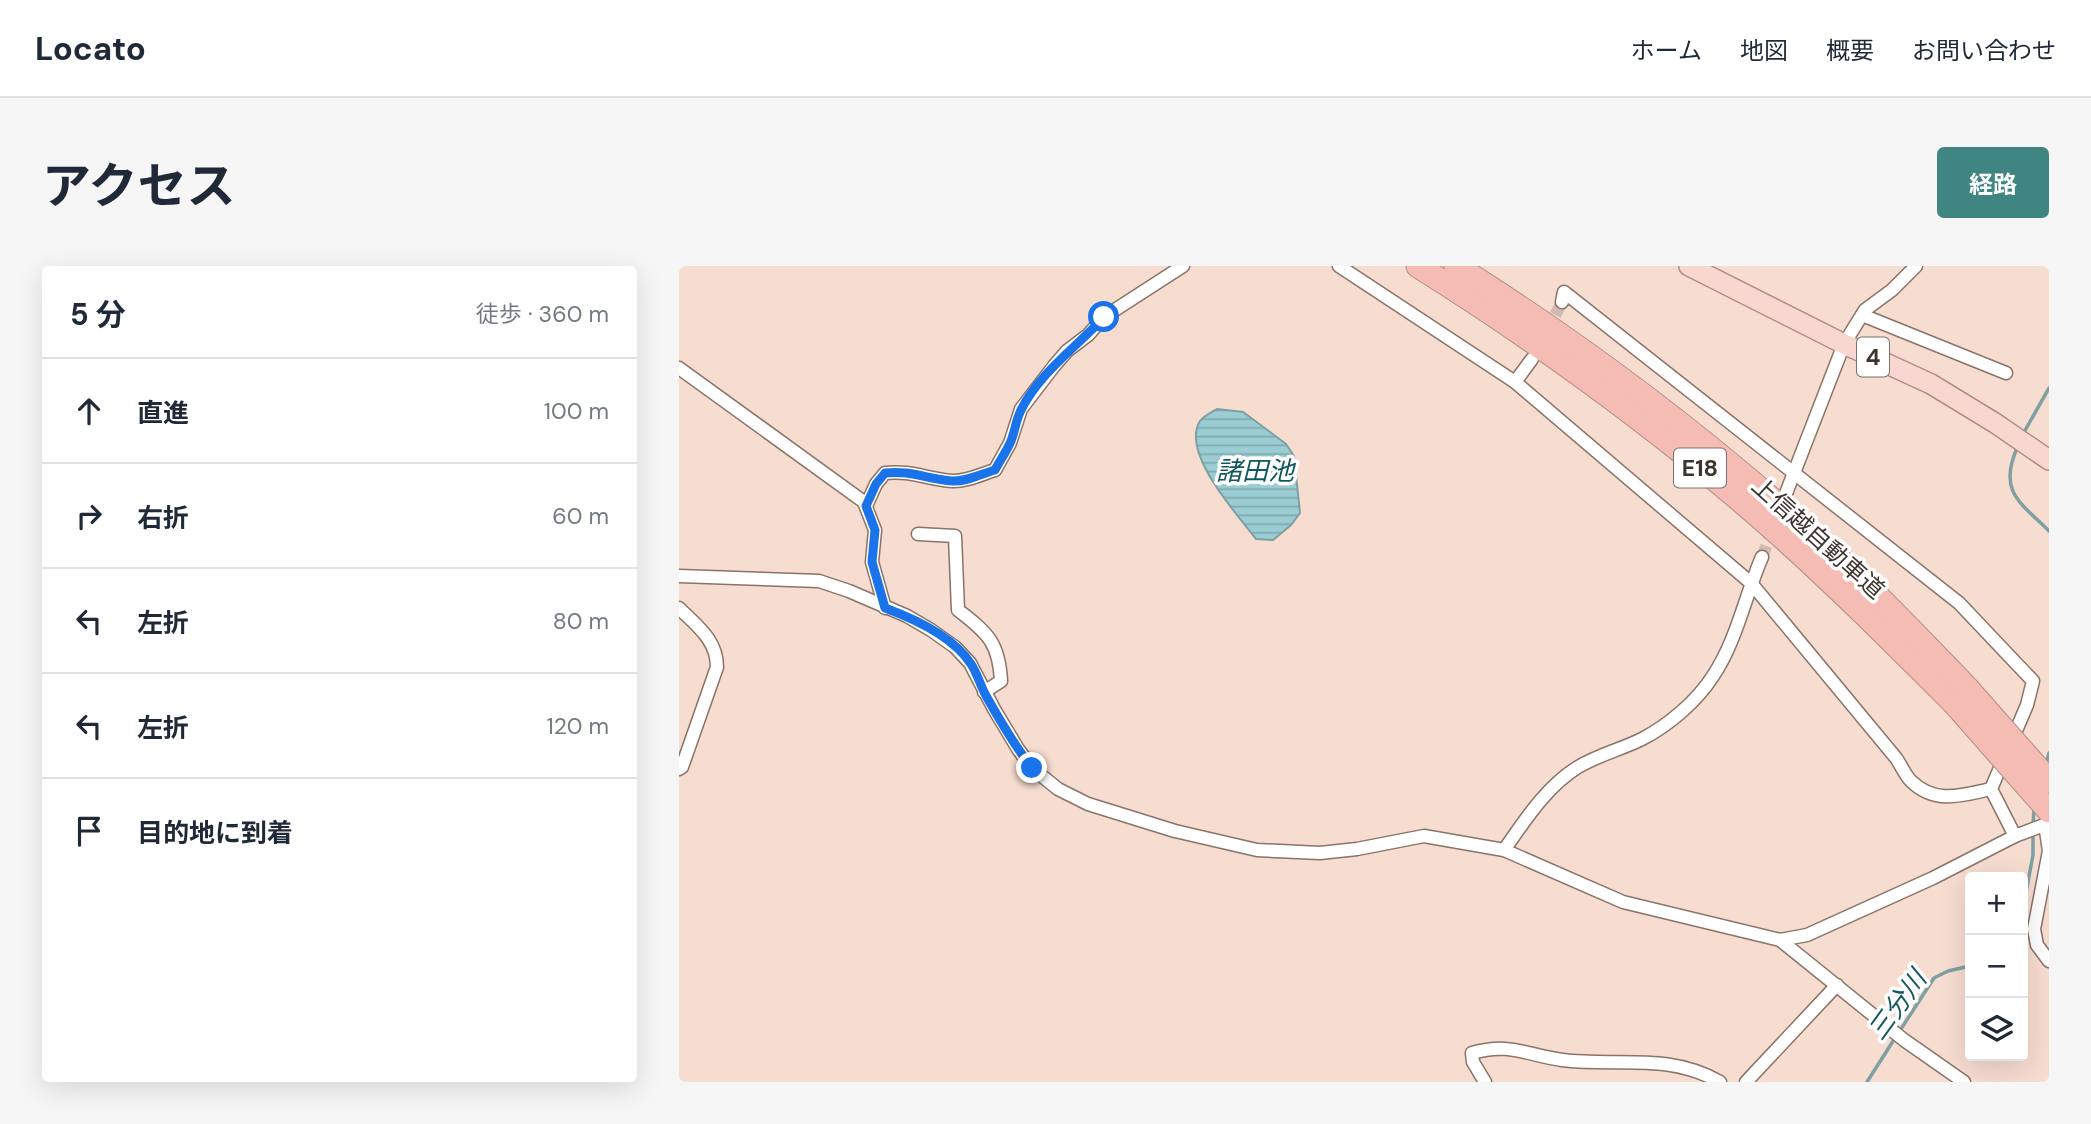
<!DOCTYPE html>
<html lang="ja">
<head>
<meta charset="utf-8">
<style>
	body { margin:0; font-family:"DM Sans","Noto Sans JP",sans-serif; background:#f6f6f7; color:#1f2937 }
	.controls { position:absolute; right:21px; bottom:21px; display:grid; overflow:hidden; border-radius:7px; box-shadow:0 7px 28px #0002 }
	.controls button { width:63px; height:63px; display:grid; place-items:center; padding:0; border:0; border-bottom:2px solid #e0e1e3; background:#fff; color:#1f2937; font:35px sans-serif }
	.stop { position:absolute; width:21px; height:21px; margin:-16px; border:5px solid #1a73e8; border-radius:50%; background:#fff }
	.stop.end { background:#1a73e8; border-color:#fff; box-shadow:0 2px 7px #0008 }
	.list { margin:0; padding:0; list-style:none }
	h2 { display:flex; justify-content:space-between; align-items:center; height:91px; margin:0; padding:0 28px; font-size:30px }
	h2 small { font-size:23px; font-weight:400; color:#747a83 }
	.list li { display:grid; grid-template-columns:46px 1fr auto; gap:21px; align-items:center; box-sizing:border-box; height:105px; padding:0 28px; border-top:2px solid #e0e1e3 }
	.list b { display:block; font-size:26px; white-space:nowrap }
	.list em { font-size:23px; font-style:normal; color:#747a83 }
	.icon { flex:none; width:38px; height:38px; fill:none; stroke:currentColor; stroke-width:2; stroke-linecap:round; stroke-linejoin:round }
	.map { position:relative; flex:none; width:1370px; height:816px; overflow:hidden; border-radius:7px }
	header { display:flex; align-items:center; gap:42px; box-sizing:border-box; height:98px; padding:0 35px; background:#fff; border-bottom:2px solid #e0e1e3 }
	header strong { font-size:33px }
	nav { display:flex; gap:38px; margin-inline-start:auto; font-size:24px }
	.intro { display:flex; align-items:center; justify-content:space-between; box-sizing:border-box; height:168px; padding:0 42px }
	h1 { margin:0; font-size:49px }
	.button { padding:18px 32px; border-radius:7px; background:#3f8682; color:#fff; font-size:24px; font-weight:700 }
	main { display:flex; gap:42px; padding:0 42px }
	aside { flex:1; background:#fff; border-radius:7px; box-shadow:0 7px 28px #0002 }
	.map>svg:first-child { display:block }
	.water { fill:url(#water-rules); stroke:#7fa0a2; stroke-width:2 }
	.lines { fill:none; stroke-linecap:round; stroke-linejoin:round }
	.stream { stroke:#7fa0a2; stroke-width:3.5 }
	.street-tunnel { stroke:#d2bab0; stroke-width:12; stroke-dasharray:12 6; stroke-linecap:butt }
	.street-casing { stroke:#8a7368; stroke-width:15 }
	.primary-casing { stroke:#b48c85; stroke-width:22 }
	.highway-casing { stroke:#b48c85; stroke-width:25 }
	.street { stroke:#fff; stroke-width:12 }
	.primary { stroke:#f8d7d1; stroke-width:19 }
	.highway { stroke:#f4bcb3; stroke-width:23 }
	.highway-bridge-casing { stroke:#b48c85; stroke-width:25; stroke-linecap:butt }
	.highway-bridge { stroke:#f4bcb3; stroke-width:23 }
	.route { stroke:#1a73e8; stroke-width:9 }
	.labels { text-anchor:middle; stroke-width:7; stroke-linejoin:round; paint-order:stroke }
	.shield { fill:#fff; stroke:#78716d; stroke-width:2 }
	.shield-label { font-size:23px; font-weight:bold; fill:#3e342f }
	.street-label { font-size:24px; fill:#3e342f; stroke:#fff }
	.water-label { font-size:26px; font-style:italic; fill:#10585f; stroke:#fff }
</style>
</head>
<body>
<header>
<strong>Locato</strong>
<nav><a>ホーム</a><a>地図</a><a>概要</a><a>お問い合わせ</a></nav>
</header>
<div class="intro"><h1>アクセス</h1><a class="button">経路</a></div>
<main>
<aside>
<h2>5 分<small>徒歩 · 360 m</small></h2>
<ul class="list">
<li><svg class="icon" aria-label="ahead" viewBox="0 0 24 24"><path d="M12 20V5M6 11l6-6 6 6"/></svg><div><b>直進</b></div><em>100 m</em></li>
<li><svg class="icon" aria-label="right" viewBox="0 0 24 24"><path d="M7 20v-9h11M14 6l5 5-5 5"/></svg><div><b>右折</b></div><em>60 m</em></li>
<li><svg class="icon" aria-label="left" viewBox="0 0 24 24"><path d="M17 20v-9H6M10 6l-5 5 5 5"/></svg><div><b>左折</b></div><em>80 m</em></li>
<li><svg class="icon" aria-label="left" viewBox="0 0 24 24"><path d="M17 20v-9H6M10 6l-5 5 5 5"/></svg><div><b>左折</b></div><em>120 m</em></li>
<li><svg class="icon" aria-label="arrive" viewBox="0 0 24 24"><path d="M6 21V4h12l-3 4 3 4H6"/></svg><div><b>目的地に到着</b></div></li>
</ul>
</aside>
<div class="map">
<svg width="1370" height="816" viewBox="0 0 1370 816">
	<defs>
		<pattern id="water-rules" width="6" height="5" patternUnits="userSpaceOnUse" patternTransform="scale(1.75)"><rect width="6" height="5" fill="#9bced4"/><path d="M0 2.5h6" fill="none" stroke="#80a8ac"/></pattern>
	</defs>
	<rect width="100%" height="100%" fill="#f7dcd0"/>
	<path class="water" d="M 538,143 L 564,146 L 607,178 L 615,190 L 621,247 L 612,259 L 594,274 L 577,273 C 559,249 501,187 521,155 C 525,150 533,146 538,143 Z"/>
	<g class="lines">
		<g class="stream">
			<polyline points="1344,168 1370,122"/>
			<path d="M 1338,182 C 1319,226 1341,236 1370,265"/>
			<polyline points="1367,498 1370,487"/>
			<polyline points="1354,559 1355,543"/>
			<polyline points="1344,642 1354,589 1354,567"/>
			<polyline points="1220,766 1255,712 1269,705 1291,700"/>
			<polyline points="1188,816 1216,772"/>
		</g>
		<g class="street-tunnel">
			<polyline points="868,65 883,36"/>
			<polyline points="1083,291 1095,260"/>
		</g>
		<g class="street-casing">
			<g id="street">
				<path d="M 660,0 L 836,116 L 1072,317 L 1217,492 C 1222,499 1226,509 1232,515 C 1256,539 1284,529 1312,523"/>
				<polyline points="883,36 885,26 1280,337 1354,415 1348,439 1312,523"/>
				<polyline points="1183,49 1327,107"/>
				<polyline points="0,102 185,236 196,264 193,296 206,342"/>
				<polyline points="836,116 853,93"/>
				<polyline points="1106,230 1165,78 1186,44 1213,24 1237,0"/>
				<path d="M 187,240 L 197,218 L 206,207 C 231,204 248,213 273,215 C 286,216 303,208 316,204 L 331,177 L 342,143 L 375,100 L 388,85 L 409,69 L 425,51 L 504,0"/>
				<path d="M 239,268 L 276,270 L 279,344 C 309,367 320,377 322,415 L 305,426"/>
				<polyline points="0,310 140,315 170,325 228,350 252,364 276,381 291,397 315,443 339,483 353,502 379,523 409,538 496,565 578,584 641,587 678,583 745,570 825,584 944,636 1101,674 1225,774 1285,816"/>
				<path d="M 0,342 C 18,360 38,374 38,401 L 3,501 L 0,503"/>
				<polyline points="1312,523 1336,570"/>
				<polyline points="1366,558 1370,585 1355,663 1358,679 1370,695"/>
				<path d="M 825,584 C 847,553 867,521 899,501 C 919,489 943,483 963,473 C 990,459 1018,435 1034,410 C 1058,374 1066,330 1083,291"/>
				<polyline points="1101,674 1128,669 1254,612 1336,570 1370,557"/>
				<path d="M 806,816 L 794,796 L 793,787 C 831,776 847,789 883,794 C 939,801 988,786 1041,816"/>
				<polyline points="1067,816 1158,719"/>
			</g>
		</g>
		<g class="primary-casing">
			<polyline id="primary" points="1010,0 1165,78 1252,118 1316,157 1370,194"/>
		</g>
		<g class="highway-casing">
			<g id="highway">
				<path d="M 739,0 C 860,76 976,160 1084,254 C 1150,312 1213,375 1275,437"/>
				<path d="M 777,0 C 914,86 1043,185 1161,294 C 1205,335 1247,379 1289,423"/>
			</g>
		</g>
		<use href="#street" class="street"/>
		<use href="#primary" class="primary"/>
		<use href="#highway" class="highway"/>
		<g class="highway-bridge-casing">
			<g id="highway-bridge">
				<polyline points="1289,423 1370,515"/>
				<polyline points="1275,437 1370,545"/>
			</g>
		</g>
		<use href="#highway-bridge" class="highway-bridge"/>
	</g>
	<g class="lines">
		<path class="route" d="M 353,502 C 335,479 320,453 306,428 C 301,418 298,407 292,398 C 274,370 236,353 206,342 L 193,296 L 196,264 L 187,240 L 197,218 L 206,207 C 231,204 248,213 273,215 C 286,216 303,208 316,204 C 321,194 328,185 332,175 C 336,165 337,154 342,144 C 361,106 398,81 425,51"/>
	</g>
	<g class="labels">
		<g class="shield">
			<rect x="1178" y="71.5" width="32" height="39" rx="5"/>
			<rect x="995" y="182.5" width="52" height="39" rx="5"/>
		</g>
		<g class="shield-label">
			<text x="1194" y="99">4</text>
			<text x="1021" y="210">E18</text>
		</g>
		<g class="street-label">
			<text transform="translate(1139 272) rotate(42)" y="8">上信越自動車道</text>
		</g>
		<g class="water-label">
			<text x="576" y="214">諸田池</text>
			<text transform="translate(1218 739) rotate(-54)" y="9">三分川</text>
		</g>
	</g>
</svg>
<div class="controls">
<button>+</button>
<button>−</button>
<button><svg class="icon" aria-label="layers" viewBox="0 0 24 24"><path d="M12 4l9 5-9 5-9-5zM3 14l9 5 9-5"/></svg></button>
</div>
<div class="stop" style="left:425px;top:51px"></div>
<div class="stop end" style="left:353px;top:502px"></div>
</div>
</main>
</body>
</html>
